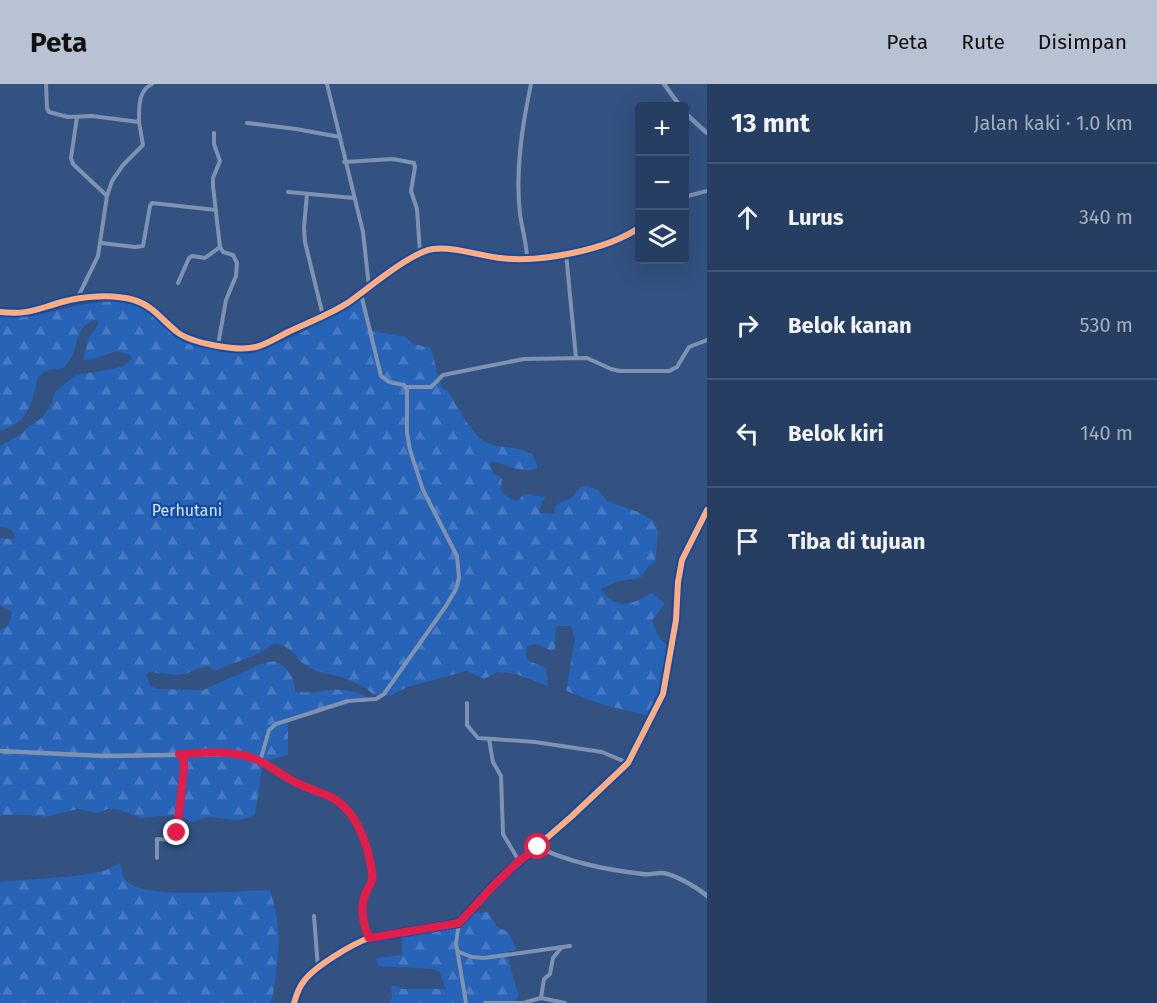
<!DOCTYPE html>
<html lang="id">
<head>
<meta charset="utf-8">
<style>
	body { margin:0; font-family:"Fira Sans",sans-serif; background:#32496a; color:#f1f3f6 }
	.controls { position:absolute; right:18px; top:18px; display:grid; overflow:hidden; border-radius:6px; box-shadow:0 6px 24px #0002 }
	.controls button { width:54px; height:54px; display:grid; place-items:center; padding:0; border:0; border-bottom:2px solid #425776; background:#263e61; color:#f1f3f6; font:30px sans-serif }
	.stop { position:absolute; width:18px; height:18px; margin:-14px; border:4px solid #e11d48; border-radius:50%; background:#fff }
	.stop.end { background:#e11d48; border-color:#fff; box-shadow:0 2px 6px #0008 }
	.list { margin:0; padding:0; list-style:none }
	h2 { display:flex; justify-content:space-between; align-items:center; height:78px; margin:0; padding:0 24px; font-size:26px }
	h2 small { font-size:20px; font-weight:400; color:#a4aebd }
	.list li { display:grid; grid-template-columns:39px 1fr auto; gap:18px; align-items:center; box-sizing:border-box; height:108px; padding:0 24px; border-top:2px solid #425776 }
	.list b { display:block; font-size:22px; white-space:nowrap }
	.list em { font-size:20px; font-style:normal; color:#a4aebd }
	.icon { flex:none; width:33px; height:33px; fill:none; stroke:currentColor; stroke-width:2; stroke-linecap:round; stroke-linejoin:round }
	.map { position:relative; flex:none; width:707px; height:919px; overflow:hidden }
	header { display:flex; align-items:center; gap:36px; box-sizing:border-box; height:84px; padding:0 30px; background:#b8c2d3; color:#111 }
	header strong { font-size:28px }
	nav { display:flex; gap:33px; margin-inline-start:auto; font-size:21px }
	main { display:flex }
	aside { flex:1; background:#263e61 }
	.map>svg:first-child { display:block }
	.forest { fill:url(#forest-firs) }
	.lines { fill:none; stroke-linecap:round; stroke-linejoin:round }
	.minor { stroke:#7e93b1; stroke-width:4 }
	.tertiary { stroke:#7e93b1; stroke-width:4.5 }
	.cycleway-casing { stroke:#124ca2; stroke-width:10 }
	.cycleway { stroke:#ffac80; stroke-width:6 }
	.route { stroke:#e11d48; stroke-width:8 }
	.labels { text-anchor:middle; stroke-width:4.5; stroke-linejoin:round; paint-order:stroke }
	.park-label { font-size:16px; fill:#d4e6fe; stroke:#124ca2 }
</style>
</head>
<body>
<header>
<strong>Peta</strong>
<nav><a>Peta</a><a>Rute</a><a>Disimpan</a></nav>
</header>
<main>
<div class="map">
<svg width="707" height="919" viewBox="0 0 707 919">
	<defs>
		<pattern id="forest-firs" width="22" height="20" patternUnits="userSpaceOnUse" patternTransform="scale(1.5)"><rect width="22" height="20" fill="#2763b7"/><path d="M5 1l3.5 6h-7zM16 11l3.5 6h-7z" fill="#477ac2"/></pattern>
	</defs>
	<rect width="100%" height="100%" fill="#335281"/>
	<g class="forest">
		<path d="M 361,216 L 367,246 L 406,253 L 413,260 L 431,264 L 441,304 L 448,307 C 457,321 473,354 488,359 C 502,365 520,362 533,371 L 538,384 C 525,390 506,381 492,377 L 490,379 L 493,389 L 502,395 L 501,405 C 504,412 512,417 519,416 L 524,410 L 545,413 L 539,426 L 540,429 L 554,430 L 555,423 L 558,420 L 571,414 L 581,403 L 588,402 L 598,406 L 607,417 L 638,428 L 655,438 L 658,448 L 655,478 L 649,482 L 640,494 L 618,497 L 601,505 C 616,527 631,521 652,509 L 663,518 L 664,521 L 652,536 C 655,548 660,556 670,564 L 666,595 L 650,632 L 604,621 L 566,607 L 575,554 L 571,542 L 556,542 L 555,565 L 551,567 C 544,563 535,557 527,563 L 526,570 L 529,577 L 546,584 L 548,602 L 516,590 L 497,588 L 484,595 L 467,587 L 407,603 L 390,612 L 373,610 L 364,603 L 342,593 L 316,587 L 298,576 L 297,572 C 272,550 275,562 251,573 C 241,577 229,580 219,585 L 215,586 L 208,582 L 196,585 L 186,590 L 175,591 L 149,588 L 146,591 L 150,601 L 156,605 L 203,606 L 264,579 L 275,577 C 287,583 296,594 295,608 C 326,611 337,598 369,614 L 350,614 L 326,623 L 288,633 L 288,671 L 269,676 L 262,685 L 255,730 L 252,733 L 238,736 L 206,733 L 192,738 L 176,731 L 141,734 L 120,726 L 108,725 L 97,729 L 78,725 L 44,733 L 28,731 L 0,731 L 0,546 L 8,542 L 12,528 L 0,521 L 0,454 L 13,455 L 15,452 L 11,445 L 0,443 L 0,362 L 22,350 L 27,344 L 43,333 L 52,319 L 55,308 L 75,291 L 113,285 L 124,282 L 132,275 L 130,271 L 116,267 L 94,275 L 83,276 L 89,253 L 98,241 L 98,237 L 94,236 C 70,246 81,269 64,283 C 59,287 51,284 46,287 C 43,288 41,291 38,293 C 32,320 29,338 0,347 L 0,233 L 37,231 L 75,222 L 111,217 L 136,221 L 191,258 L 227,267 L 261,266 L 295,252 Z"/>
		<path d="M 120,779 C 122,787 122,795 130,800 C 156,815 236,807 270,806 C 283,849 279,869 273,912 L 270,919 L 0,919 L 0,798 L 74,792 L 104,787 Z"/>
		<polygon points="488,828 497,843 508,848 516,864 513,867 506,867 516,904 519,910 514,919 389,919 392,914 391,902 398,902 402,905 446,905 439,887 434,885 378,882 376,874 402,871 402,850 462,842 469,830"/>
	</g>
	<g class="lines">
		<g class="minor">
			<path d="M 46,0 L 47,24 L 49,28 L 68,33 L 92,32 L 139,38 C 139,23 138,7 152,0"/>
			<polyline points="327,0 363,148 369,203"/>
			<polyline points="77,33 71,74 73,80 107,112"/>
			<polyline points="247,39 296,45 340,53"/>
			<polyline points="214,49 214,60 220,77 213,94 213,102 220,163 223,168 233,171 237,179 236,192 226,216 218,261"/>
			<polyline points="344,78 393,75 414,79 415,83 411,107 417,125 420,169"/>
			<polyline points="288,108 354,114"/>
			<polyline points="307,110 304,143 305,158 323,232"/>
			<polyline points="684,113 707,107"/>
			<polyline points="101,159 135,163 143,162 150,122 152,119 216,126"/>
			<polyline points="566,169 576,274"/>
			<path d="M 527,176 C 527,160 522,145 520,130 C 515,87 522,42 531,0"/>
			<polyline points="178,199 189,174 192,172 205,174 220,163"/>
			<polyline points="77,215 98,172 107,112 112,97 123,81 143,61 139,38"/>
			<path d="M 0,228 C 28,231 37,225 62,218 C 83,212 112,210 134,216 C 152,221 162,236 177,248 C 191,259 238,268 256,263 C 267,260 278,253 288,248 C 309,238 331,230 349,218 C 369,204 411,168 433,165 C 452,162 481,172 500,174 C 539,179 608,166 640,143"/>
			<polyline points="406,303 431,303 443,291 524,275 587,274 611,285 620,287 669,287 677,283 689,263 707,256"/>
			<polyline points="467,619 467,641 478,654 535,658 602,668 628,679"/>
			<polyline points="489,655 493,678 501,692 503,750 519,777"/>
			<polyline points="260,678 269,646 276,640 348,617 376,615 384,610 446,522 456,505 459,494 457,472 423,406 410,366 407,349 407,306 404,301 389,298 381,292 361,210"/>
			<polyline points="157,774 157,755 173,756 177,749 184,683 183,674 179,670"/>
			<polyline points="314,832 318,884"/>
			<polyline points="459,839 456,859 466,919"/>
			<polyline points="459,868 472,873 484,874 570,862"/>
			<polyline points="541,914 544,895 550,890 553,874 561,864"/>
			<polyline points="485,919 523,919 541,914 565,919"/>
		</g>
		<g class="tertiary">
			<polyline points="664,0 680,22"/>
			<polyline points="684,28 707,49"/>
			<polyline points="0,667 104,672 236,670 260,678 293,697 333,715 344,723 352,732 363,755 371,781 372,795 363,819 365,842 369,854"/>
			<path d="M 538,763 C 570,779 607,786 643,790 C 649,791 655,789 661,789 C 673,789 698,804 707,812"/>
			<path d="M 294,919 C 296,912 299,903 304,897 C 314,883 352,860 369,854 L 459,839 L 495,799 L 572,732 L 628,679 L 663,610 L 676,536 L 678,498 L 682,476 L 707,426"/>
		</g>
		<g class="cycleway-casing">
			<g id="cycleway">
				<path d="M 0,228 C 28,231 37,225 62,218 C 83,212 112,210 134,216 C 152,221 162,236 177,248 C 191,259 238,268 256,263 C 267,260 278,253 288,248 C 309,238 331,230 349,218 C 369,204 411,168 433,165 C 452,162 481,172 500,174 C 539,179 608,166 640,143"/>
				<path d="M 294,919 C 296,912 299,903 304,897 C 314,883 352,860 369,854 L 459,839 L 495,799 L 572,732 L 628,679 L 663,610 L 676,536 L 678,498 L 682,476 L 707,426"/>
			</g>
		</g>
		<use href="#cycleway" class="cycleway"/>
	</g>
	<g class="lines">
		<path class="route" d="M 177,749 L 184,682 L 183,674 L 179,670 C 206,669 235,665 260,677 C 273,684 286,694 299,700 C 310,705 322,709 333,714 C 357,728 369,763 372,789 C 374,800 366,804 364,814 C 360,827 364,843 369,854 L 459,839 L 495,800 L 519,777 L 538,763"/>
	</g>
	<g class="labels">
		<g class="park-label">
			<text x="187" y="432">Perhutani</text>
		</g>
	</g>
</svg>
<div class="controls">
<button>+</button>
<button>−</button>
<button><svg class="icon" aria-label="layers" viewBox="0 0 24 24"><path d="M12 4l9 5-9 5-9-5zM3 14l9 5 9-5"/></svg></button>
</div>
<div class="stop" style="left:538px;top:763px"></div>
<div class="stop end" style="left:177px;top:749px"></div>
</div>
<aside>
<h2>13 mnt<small>Jalan kaki · 1.0 km</small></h2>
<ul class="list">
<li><svg class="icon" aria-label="ahead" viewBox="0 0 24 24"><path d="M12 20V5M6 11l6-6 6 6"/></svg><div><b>Lurus</b></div><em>340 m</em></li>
<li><svg class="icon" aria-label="right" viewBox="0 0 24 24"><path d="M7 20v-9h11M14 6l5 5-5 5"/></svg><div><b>Belok kanan</b></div><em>530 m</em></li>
<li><svg class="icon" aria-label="left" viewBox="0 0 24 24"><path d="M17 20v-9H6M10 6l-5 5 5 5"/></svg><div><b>Belok kiri</b></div><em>140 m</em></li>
<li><svg class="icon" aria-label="arrive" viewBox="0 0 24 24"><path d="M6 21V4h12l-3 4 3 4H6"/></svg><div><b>Tiba di tujuan</b></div></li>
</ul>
</aside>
</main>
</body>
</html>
